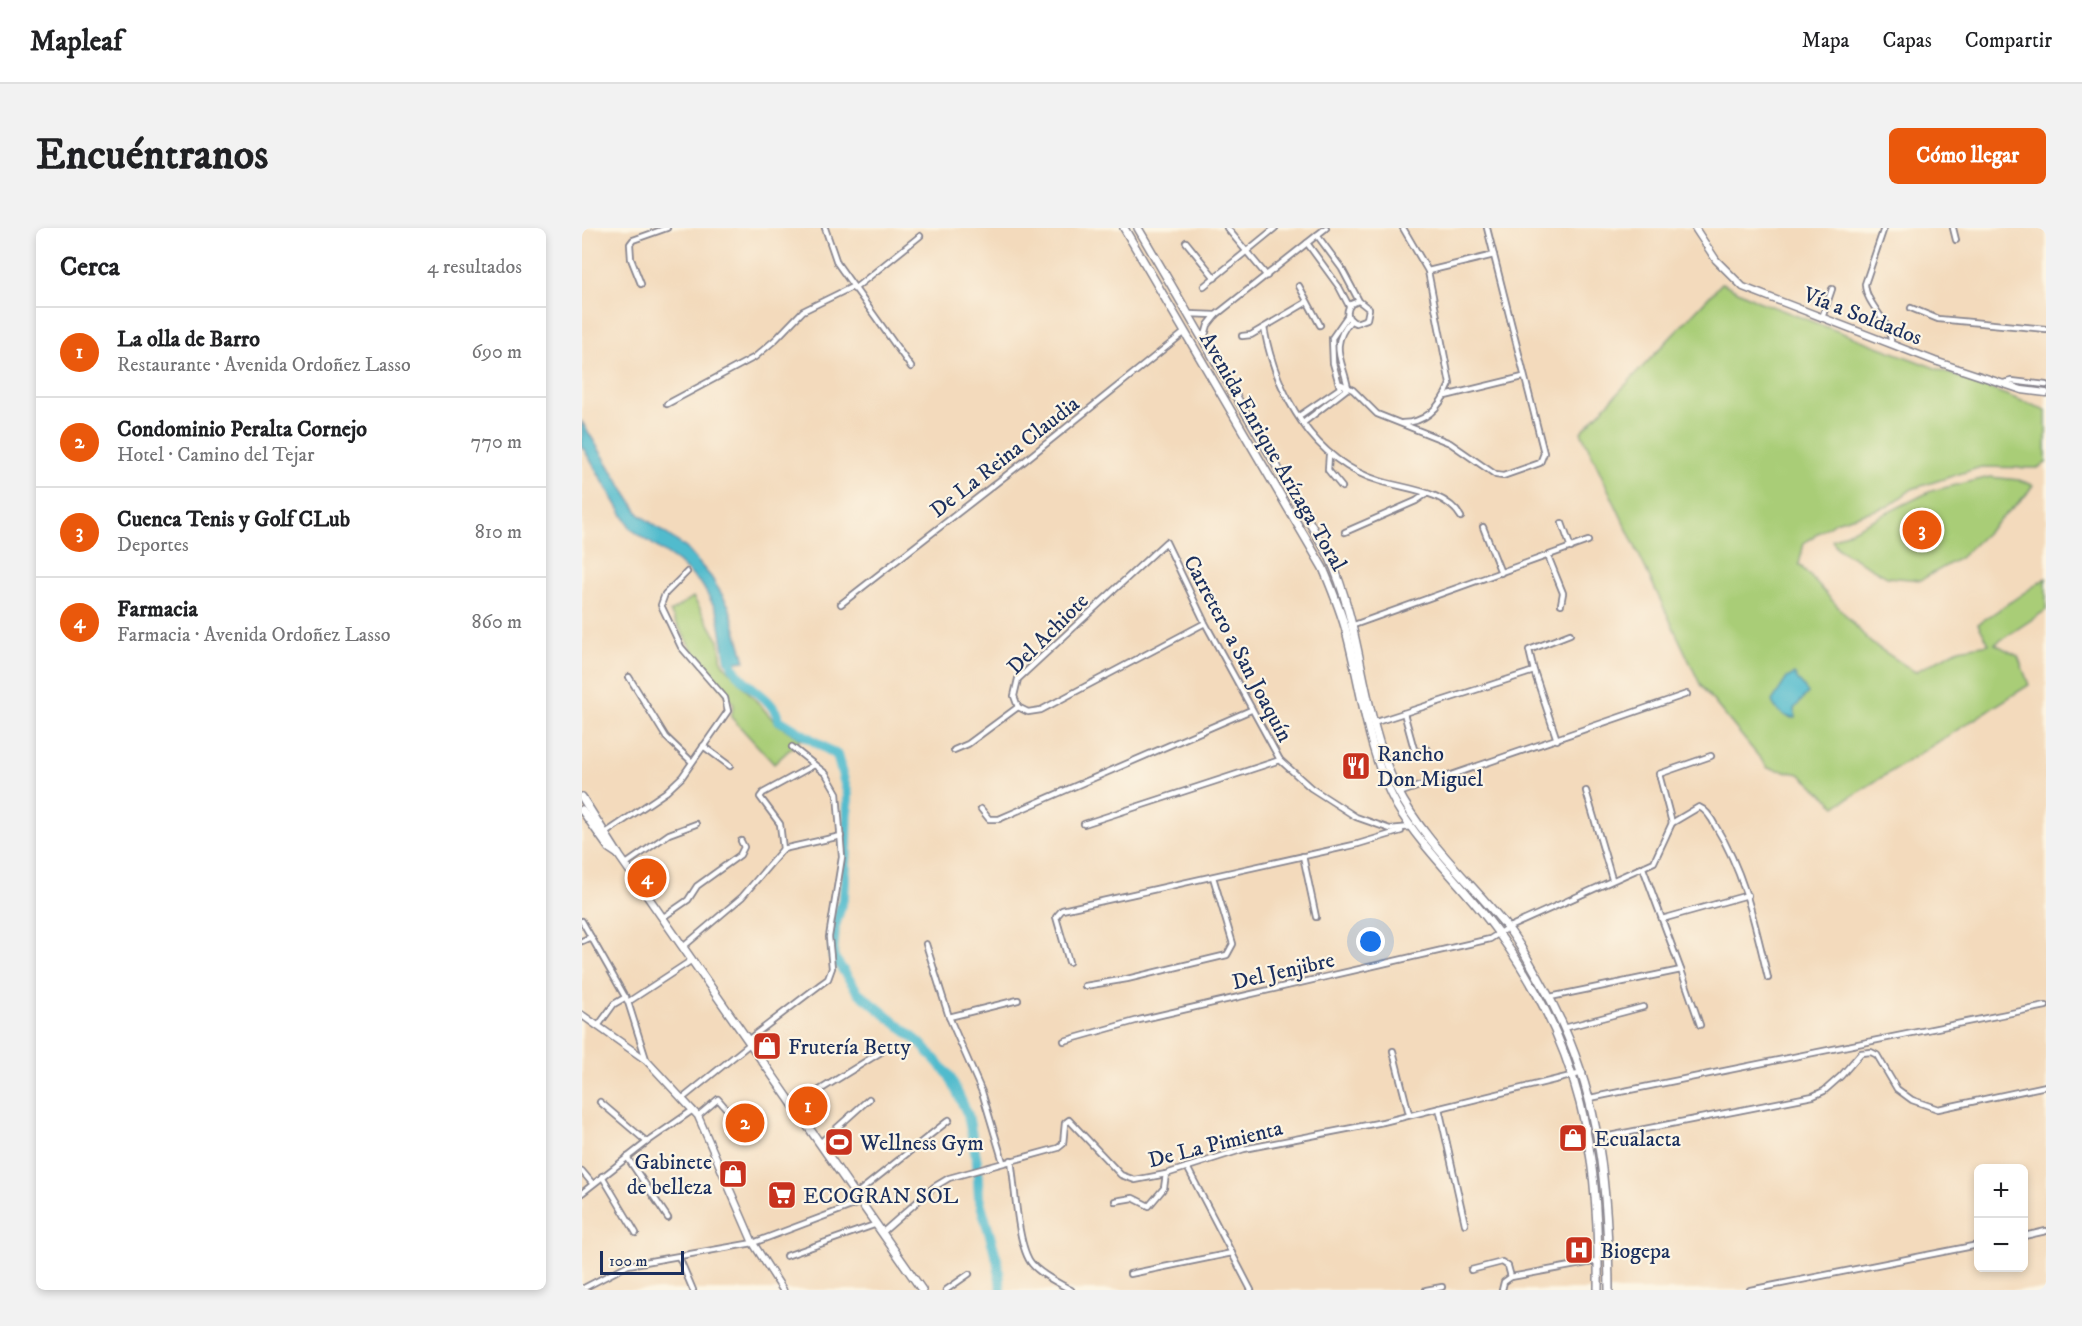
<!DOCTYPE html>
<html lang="es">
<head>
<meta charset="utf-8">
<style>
	body { margin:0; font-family:"IM FELL DW Pica",serif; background:#f2f2f2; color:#202124 }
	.controls { position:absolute; right:18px; bottom:18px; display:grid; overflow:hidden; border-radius:9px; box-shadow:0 3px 9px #0003 }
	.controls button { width:54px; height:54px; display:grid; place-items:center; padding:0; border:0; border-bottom:2px solid #e0e0e0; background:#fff; color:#202124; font:30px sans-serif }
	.scale { position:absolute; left:18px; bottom:15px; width:84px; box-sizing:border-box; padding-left:6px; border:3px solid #1b2f5e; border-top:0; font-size:16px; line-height:21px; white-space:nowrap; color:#1b2f5e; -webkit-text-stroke:4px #fcf5e5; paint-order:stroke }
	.you { position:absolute; left:789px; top:714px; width:21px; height:21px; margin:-15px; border:4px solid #fff; border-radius:50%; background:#1a73e8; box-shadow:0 0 0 9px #1a73e833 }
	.badge { display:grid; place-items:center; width:39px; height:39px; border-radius:50%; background:#ea580c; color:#fff; font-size:20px; font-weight:700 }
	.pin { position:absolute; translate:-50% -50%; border:3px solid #fff; box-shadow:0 2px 6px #0006 }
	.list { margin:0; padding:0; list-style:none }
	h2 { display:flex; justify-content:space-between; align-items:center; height:78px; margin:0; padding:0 24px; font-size:26px }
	h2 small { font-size:20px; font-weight:400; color:#757577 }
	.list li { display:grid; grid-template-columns:39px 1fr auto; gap:18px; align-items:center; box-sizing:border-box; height:90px; padding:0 24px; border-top:2px solid #e0e0e0 }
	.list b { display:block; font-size:22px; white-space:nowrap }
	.list p { margin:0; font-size:20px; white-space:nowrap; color:#757577 }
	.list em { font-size:20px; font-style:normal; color:#757577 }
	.map { position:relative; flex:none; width:1464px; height:1062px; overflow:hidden; border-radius:9px }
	header { display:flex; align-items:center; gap:36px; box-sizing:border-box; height:84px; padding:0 30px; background:#fff; border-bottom:2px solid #e0e0e0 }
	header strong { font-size:28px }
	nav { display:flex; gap:33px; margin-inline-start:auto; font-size:21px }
	.intro { display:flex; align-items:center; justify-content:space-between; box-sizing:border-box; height:144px; padding:0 36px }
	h1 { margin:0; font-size:42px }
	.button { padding:15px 27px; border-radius:9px; background:#ea580c; color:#fff; font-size:21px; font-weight:700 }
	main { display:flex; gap:36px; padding:0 36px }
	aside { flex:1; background:#fff; border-radius:9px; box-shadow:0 3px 9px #0003 }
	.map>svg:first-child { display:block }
	.green { fill:#a9cd77; stroke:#627e6a; stroke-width:1.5 }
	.water { fill:#51bbcd; stroke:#367596; stroke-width:1.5 }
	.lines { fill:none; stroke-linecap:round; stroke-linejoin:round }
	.river { stroke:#51bbcd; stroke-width:10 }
	.street-casing { stroke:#87848d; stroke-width:8 }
	.secondary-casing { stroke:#87848d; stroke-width:9 }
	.primary-casing { stroke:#87848d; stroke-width:10 }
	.street { stroke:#fff; stroke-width:4.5 }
	.secondary { stroke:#fff; stroke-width:6 }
	.primary { stroke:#fff; stroke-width:7 }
	.labels { text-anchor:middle; stroke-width:4.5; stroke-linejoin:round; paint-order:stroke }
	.street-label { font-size:22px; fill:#1b2f5e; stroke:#fcf5e5 }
	.poi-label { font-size:22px; fill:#1b2f5e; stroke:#fcf5e5; text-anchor:start }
</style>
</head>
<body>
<header>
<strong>Mapleaf</strong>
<nav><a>Mapa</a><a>Capas</a><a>Compartir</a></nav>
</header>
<div class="intro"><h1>Encuéntranos</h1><a class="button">Cómo llegar</a></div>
<main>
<aside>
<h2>Cerca<small>4 resultados</small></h2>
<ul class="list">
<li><span class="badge">1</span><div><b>La olla de Barro</b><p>Restaurante · Avenida Ordoñez Lasso</p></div><em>690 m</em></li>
<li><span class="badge">2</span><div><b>Condominio Peralta Cornejo</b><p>Hotel · Camino del Tejar</p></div><em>770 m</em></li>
<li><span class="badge">3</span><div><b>Cuenca Tenis y Golf CLub</b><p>Deportes</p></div><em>810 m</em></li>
<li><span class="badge">4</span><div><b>Farmacia</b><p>Farmacia · Avenida Ordoñez Lasso</p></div><em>860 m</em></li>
</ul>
</aside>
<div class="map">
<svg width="1464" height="1062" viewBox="0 0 1464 1062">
	<rect width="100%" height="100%" fill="#fcf5e5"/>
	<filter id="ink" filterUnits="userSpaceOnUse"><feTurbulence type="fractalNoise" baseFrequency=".0167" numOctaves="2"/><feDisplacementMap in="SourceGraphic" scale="12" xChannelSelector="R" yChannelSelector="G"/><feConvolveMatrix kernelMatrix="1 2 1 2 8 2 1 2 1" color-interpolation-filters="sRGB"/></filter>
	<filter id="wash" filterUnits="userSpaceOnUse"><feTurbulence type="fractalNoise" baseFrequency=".008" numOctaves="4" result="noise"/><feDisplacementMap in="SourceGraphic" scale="24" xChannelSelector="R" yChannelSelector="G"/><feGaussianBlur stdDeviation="1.35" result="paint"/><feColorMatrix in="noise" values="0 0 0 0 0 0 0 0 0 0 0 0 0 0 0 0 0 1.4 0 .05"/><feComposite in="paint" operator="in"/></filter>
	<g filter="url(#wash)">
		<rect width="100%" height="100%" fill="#f3dabc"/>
		<g class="green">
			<polygon points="1140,55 1176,73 1464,182 1464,235 1455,240 1399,239 1330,261 1307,278 1253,294 1222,315 1217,336 1289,415 1333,444 1377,421 1407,416 1396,396 1464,350 1464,382 1413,416 1436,428 1447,457 1254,578 1218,546 1186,540 1119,458 999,204"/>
			<polygon points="1408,249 1437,252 1451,257 1444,267 1378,330 1339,352 1305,349 1256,321 1250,312 1349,263"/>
			<polygon points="111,369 137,413 140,435 195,496 219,511 192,536 149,489 152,476 113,427 88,384"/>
		</g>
		<g class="water">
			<polygon points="0,194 57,286 104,320 129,349 147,378 163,433 144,435 136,385 120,357 96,334 49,301 0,218"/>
			<path d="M 1212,446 L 1226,465 L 1212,481 L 1213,490 C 1203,490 1193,482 1190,473 L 1205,450 Z"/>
		</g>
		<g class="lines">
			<path class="river" d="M 147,422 C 147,457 188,461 197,492 L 255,527 L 266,567 L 265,620 L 262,668 L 253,698 L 251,728 L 276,764 L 338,815 L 367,847 L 386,887 L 395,934 L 397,970 L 416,1035 L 419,1062"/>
		</g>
	</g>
	<g filter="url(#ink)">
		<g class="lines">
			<g class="street-casing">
				<g id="street">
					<polyline points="243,0 255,35 329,139"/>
					<polyline points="645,0 685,48"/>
					<path d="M 1302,0 L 1283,56 C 1284,78 1310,93 1309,116"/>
					<polyline points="1371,0 1374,12"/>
					<path d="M 735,7 L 760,41 L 777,73 L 787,81 L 785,91 L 774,95 C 765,92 763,84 769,76 L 777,73"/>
					<polyline points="604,14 633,50"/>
					<polyline points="725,15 757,59 767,78"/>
					<polyline points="846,43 912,27"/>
					<polyline points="59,56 49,31 48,16 51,12 85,0"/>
					<polyline points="622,58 693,0"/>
					<polyline points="717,58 738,97"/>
					<polyline points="272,61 338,8"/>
					<polyline points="1329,80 1356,91 1464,101"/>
					<polyline points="607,86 634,87"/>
					<polyline points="1240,90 1250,61"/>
					<path d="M 682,100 C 694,165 731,233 798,253 C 824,261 864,263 879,289"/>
					<polyline points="660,108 669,107 725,74"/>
					<polyline points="622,111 626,97 634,87 744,0"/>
					<polyline points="1422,155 1430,153 1464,157"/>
					<polyline points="759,156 771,162 795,186 868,215 914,247 921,248 958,235 962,225 905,0"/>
					<polyline points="863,168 941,149"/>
					<polyline points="85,176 173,129 194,111 221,83 270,59"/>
					<polyline points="717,188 758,160 751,135 750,110 766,87"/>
					<path d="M 721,195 L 766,160 C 761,132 746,119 769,92"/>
					<path d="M 820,195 C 845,195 859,178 868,156 L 846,43 L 821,0"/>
					<polyline points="747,227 746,242 760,259"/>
					<polyline points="980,295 989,320"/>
					<polyline points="901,299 919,345"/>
					<polyline points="763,304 834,273 844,266"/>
					<polyline points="966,328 981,365 979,376"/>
					<polyline points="259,376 440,235 603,104"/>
					<polyline points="623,395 459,482 446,484 436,479 432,468 436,451 584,314 623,395 698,532 729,560 774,589 808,601 830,599"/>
					<polyline points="769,398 1006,313"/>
					<polyline points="952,443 975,512"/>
					<polyline points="47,449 84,509 110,534"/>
					<polyline points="822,485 832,521 838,525 846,522"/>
					<polyline points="791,495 952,443 947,422 988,406"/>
					<polyline points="121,518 148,538"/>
					<polyline points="372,522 386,516 436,479"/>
					<polyline points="232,537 181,565 178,569 198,596 201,621 259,608"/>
					<polyline points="1004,563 1030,651"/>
					<polyline points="817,565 1105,466"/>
					<polyline points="399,581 407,591 417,591 669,482"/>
					<polyline points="1090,595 1077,546 1129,528"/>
					<polyline points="502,596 698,532"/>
					<polyline points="22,606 84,564 100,549 146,483 143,470 99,419 79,377 83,366 105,344"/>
					<polyline points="721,628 734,689"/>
					<polyline points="44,636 87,606 114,596"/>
					<polyline points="1061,640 1099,742"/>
					<polyline points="80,690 106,672 115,658 158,627 162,619 159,613"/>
					<polyline points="1080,691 1166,667"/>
					<polyline points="0,693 46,774 64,831"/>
					<polyline points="0,713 9,709"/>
					<polyline points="344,716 367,789 400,864 421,934"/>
					<polyline points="101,719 160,669 201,621"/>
					<polyline points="487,734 474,689 480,682 776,616 819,603"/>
					<polyline points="503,758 545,751 645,727 651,716 631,649"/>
					<polyline points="968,769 1099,742 1118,797"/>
					<polyline points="46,774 110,732"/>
					<polyline points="367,789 436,772"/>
					<polyline points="16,798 32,776 44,769"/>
					<polyline points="982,800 1061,779"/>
					<polyline points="167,811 239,756 246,751 250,740 247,709 260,629 255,565 244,546 210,519"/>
					<path d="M 482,813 L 557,792 L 908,711 L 925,700 L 1072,634 L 1090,595 L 1117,579 C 1125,582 1130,591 1134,599 C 1163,646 1173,697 1186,750"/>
					<polyline points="811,823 827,886"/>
					<polyline points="101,870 169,815"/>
					<polyline points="1008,870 1464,778"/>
					<polyline points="18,874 65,914"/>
					<polyline points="212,878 299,824"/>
					<polyline points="857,880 883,996"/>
					<polyline points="116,888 136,871 168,908"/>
					<polyline points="1017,910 1231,868 1242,863 1259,848 1279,825 1289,824 1295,827 1315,861 1330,872 1356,881 1464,858"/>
					<polyline points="238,915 287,871"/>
					<polyline points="45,929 86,990"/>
					<path d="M 429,932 C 433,956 435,1019 450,1036 C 459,1047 477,1055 489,1062"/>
					<polyline points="605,939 669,1062"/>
					<polyline points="0,943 10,955"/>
					<polyline points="20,948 54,1005"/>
					<polyline points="0,965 65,914 111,882"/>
					<polyline points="274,966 367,892"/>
					<polyline points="533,973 551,970 567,978 582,960 584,946"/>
					<polyline points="301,1004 352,959 367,950 476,920 481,916 483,895 487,892 539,947 553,952 584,946 662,921 801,894 1001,845"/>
					<polyline points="1442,1008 1464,1003"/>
					<polyline points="204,1028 295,996"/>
					<polyline points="97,1029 111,1062"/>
					<polyline points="889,1042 920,1034 926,1038 929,1049"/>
					<polyline points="548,1046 650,1025"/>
					<polyline points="0,1061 46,1037 171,1015 280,974"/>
					<polyline points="364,1062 387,1046"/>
					<polyline points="844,1062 860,1059"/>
					<polyline points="920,1062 922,1054 929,1049 1016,1033"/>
					<polyline points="1168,1062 1396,1017"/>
				</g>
			</g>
			<g class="secondary-casing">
				<g id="secondary">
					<polyline points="1113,0 1134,32 1161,59 1353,133 1440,162 1464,165"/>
					<polyline points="0,787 64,832 116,888 171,1015 201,1062"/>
				</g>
			</g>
			<g class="primary-casing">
				<g id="primary">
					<path d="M 542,0 L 741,340 C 749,359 757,379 763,399 C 780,460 784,522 815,578 C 841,622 887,663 917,706 C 999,819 1018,925 1016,1062"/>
					<path d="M 556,0 L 747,328 C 781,402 779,487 815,561 C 841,613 889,654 925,699 C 937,714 946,732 956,749 C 1016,851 1026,946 1027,1062"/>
					<polyline points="0,569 36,626 340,1062"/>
					<polyline points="0,582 27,620 36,626"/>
				</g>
			</g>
			<use href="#street" class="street"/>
			<use href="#secondary" class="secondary"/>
			<use href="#primary" class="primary"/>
		</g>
	</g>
	<defs>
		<g id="restaurant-square" transform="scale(1.5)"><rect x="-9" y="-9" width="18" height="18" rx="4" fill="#c8321e" stroke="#fcf5e5"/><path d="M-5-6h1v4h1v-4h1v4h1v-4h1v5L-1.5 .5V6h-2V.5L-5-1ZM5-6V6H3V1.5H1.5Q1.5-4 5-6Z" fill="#fff"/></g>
		<g id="shop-square" transform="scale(1.5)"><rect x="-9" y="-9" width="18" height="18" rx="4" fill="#c8321e" stroke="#fcf5e5"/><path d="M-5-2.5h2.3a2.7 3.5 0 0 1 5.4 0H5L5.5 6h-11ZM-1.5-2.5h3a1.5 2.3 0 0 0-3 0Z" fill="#fff"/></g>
		<g id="stadium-square" transform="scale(1.5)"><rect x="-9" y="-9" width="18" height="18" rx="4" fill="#c8321e" stroke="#fcf5e5"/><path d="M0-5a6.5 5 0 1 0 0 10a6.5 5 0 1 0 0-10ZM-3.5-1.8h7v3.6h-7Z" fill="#fff"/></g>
		<g id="supermarket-square" transform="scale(1.5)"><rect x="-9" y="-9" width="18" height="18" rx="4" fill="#c8321e" stroke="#fcf5e5"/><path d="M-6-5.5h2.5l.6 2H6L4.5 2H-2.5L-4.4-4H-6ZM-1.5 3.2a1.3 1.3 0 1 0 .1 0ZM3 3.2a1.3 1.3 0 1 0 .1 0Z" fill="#fff"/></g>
		<g id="hospital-square" transform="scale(1.5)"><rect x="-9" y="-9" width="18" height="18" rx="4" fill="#c8321e" stroke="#fcf5e5"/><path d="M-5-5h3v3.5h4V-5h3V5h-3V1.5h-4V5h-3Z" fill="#fff"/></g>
	</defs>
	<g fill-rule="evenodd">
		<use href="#restaurant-square" x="774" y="538"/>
		<use href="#shop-square" x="185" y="818"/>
		<use href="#shop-square" x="991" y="910"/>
		<use href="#stadium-square" x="257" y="914"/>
		<use href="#shop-square" x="151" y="946"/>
		<use href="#supermarket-square" x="200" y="967"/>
		<use href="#hospital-square" x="997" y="1022"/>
	</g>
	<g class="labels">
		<g class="street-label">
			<text transform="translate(1281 87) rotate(21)" y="8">Vía a Soldados</text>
			<text transform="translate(692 223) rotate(60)" y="8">Avenida Enrique Arízaga Toral</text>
			<text transform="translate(422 228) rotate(-38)" y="8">De La Reina Claudia</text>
			<text transform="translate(465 405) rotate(-45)" y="8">Del Achiote</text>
			<text transform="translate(657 420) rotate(62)" y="8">Carretero a San Joaquín</text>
			<text transform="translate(701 742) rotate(-13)" y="8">Del Jenjibre</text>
			<text transform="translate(633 915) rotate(-14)" y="8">De La Pimienta</text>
		</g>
		<g class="poi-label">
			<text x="795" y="533">Rancho<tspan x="795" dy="25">Don Miguel</tspan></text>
			<text x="206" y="826">Frutería Betty</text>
			<text x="1012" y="918">Ecualacta</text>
			<text x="278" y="922">Wellness Gym</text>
			<text x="130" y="941" text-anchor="end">Gabinete<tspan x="130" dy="25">de belleza</tspan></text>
			<text x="221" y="975">ECOGRAN SOL</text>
			<text x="1018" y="1030">Biogepa</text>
		</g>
	</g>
</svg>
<div class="controls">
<button>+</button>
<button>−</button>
</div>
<div class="scale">100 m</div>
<div class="you"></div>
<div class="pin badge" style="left:226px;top:878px">1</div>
<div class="pin badge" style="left:163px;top:895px">2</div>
<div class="pin badge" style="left:1340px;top:302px">3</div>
<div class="pin badge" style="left:65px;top:650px">4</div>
</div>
</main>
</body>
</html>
